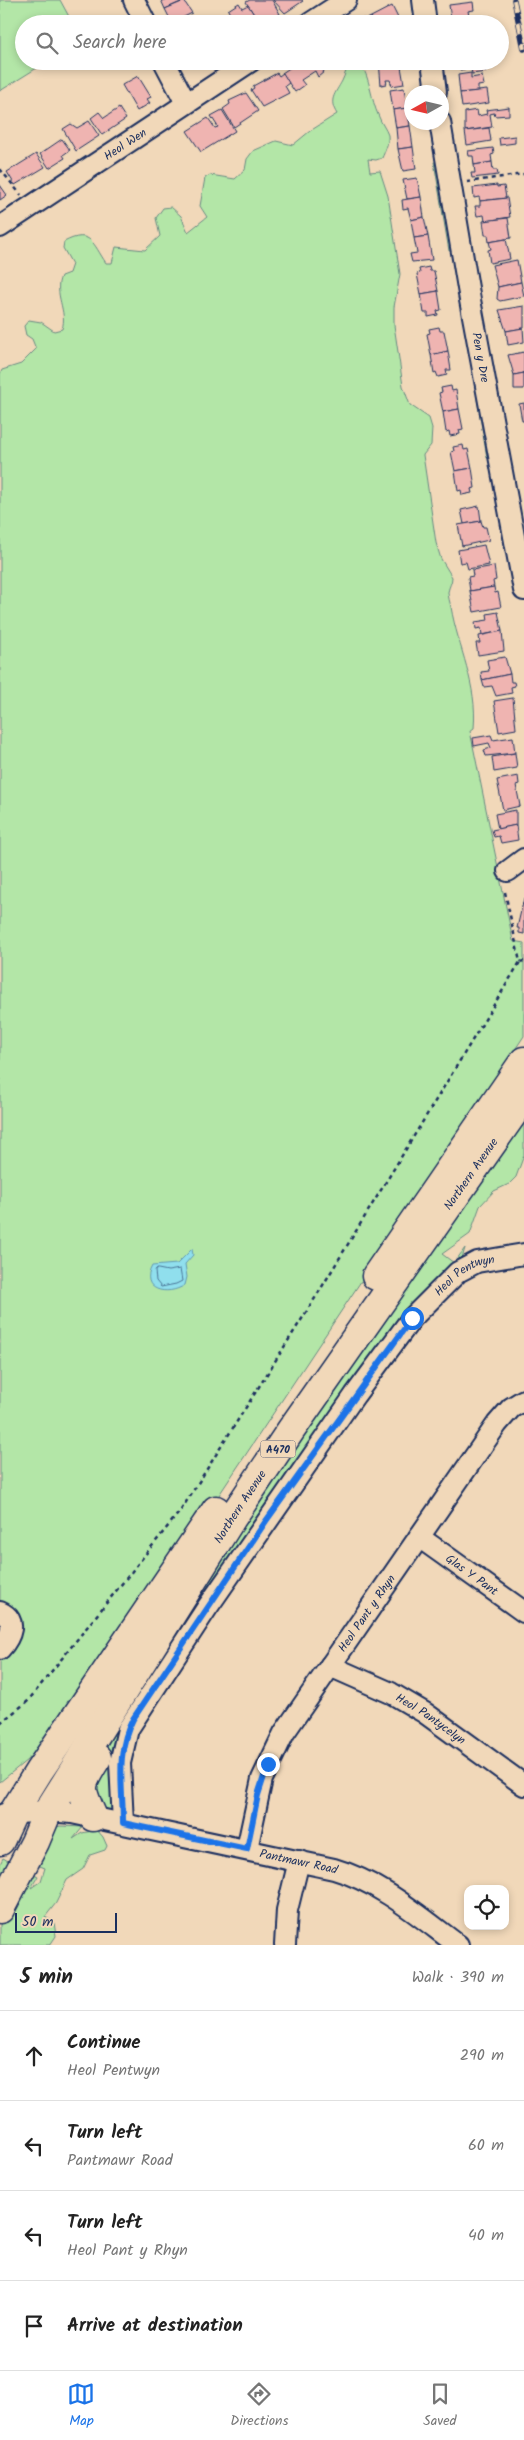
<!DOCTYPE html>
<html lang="en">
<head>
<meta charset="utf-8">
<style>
	body { margin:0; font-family:Kalam,sans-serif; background:#f6f6f6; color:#222 }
	.controls { position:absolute; right:15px; bottom:15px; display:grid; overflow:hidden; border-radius:10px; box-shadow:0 2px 8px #0003 }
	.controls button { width:45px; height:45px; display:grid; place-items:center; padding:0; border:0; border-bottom:1px solid #e0e0e0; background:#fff; color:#222; font:25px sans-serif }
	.compass { position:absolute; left:404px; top:85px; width:45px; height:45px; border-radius:50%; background:#fff; box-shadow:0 2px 8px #0003; rotate:262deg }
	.scale { position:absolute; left:15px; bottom:12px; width:102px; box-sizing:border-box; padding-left:5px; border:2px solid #1b2f5e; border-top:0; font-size:14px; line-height:18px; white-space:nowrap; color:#1b2f5e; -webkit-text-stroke:4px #f1d8b9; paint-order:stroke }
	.stop { position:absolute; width:15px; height:15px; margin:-11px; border:4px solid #1a73e8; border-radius:50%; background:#fff }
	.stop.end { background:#1a73e8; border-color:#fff; box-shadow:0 1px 5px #0008 }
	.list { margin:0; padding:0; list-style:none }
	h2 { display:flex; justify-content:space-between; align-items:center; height:65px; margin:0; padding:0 20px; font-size:21px }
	h2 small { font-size:16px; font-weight:400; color:#767676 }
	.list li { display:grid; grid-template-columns:32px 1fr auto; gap:15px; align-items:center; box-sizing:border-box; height:90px; padding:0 20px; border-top:1px solid #e0e0e0 }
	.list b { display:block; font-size:19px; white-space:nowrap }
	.list p { margin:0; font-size:16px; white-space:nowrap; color:#767676 }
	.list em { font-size:16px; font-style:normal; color:#767676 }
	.icon { flex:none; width:28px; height:28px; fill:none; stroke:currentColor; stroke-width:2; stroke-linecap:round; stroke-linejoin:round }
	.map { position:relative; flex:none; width:524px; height:1945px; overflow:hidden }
	.search { position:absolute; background:#fff; box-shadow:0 2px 8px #0003; left:15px; right:15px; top:15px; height:55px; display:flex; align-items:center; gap:12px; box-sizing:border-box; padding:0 18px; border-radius:28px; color:#767676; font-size:19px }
	.sheet { height:425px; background:#fff }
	nav { display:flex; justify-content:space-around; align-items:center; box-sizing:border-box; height:70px; border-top:1px solid #e0e0e0; background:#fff; font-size:14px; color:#767676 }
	nav a { display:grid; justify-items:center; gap:2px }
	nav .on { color:#1a73e8 }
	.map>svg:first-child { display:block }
	.green { fill:#b3e6a7; stroke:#678a82 }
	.water { fill:#90dfed; stroke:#6199b4 }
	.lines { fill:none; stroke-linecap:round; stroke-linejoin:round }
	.shore { stroke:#4a7597; stroke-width:1 }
	.building { fill:#efb4b1; stroke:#1b2f5e }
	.minor-casing { stroke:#1b2f5e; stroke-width:24 }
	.highway-casing { stroke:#1b2f5e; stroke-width:31 }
	.path { stroke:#1b2f5e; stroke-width:2.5; stroke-dasharray:4 4; stroke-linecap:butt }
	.minor { stroke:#f1d8b9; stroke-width:20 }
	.highway { stroke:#f1d8b9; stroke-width:28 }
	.rail-casing { stroke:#1b2f5e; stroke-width:5.5 }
	.rail { stroke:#f1d8b9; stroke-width:4; stroke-dasharray:11; stroke-linecap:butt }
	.route { stroke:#1a73e8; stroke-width:6 }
	.labels { text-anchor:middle; stroke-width:5; stroke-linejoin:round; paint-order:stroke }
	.shield { fill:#f1d8b9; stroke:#5b6279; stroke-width:1 }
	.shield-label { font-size:11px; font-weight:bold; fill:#1b2f5e }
	.street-label { font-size:12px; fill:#1b2f5e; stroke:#f1d8b9 }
</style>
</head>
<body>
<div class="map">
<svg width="524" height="1945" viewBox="0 0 524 1945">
	<rect width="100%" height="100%" fill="#f1d8b9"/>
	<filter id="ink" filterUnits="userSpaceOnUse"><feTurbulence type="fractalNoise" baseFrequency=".02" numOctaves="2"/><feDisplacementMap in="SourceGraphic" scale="10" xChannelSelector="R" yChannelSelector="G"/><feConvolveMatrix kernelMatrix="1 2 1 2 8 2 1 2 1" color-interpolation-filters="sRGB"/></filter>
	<g filter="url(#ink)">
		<g class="green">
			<polygon points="0,0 60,0 73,24 24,24 24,61 48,61 0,91"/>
			<path d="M 350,61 L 359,61 C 371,78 370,98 379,117 C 381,123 386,129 388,135 C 389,143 385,151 382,158 L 376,160 L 368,159 L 370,172 L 380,171 L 388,196 L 400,274 L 394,307 L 394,325 L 403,386 L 410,405 L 429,418 L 432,428 L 431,445 L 423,455 L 436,543 L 441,559 L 452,577 C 452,583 449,586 448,592 C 448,596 450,603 451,607 C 458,648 478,685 474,728 L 470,731 L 513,941 L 524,943 L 524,1036 L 209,1510 L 72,1709 L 27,1760 L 0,1782 L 0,374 L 2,370 L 21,364 L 36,349 L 32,339 L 26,335 L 24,326 L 29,320 L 41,322 L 54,331 L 62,329 C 68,311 53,294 61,276 L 69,273 L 72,264 L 63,248 L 64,242 C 91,228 93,244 106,263 L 112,263 L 116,247 L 145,250 L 160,236 L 156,218 L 163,208 L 171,207 L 181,216 L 188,232 L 207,217 L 200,206 L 205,178 L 210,175 L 235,179 L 245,170 L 247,159 L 253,151 L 276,141 L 293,145 L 310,131 L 337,114 C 328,100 335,94 342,81 C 345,75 347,67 350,61 Z"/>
			<polygon points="434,162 437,162 454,250 449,251"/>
			<polygon points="481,398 489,457 487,458 477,399"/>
			<path d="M 524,1107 L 524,1155 L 516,1177 L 509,1184 L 494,1191 L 480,1206 L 470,1234 L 442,1254 L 454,1263 L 465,1248 L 461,1262 L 355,1406 L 355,1413 L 344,1428 L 167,1654 L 166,1648 C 154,1667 110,1733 111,1753 C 113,1779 119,1786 112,1813 L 106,1813 L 95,1803 L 93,1767 L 105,1750 L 172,1629 Z"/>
			<polygon points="60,1826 83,1827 73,1839 82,1833 97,1830 103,1837 107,1846 105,1850 90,1855 83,1869 67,1880 56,1903 45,1917 54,1922 56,1936 50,1945 0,1945 0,1925 28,1871 38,1876 31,1888 41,1881 45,1868 32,1863 54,1828"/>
			<polygon points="3,1858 15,1865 0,1894 0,1864"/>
		</g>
		<path class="water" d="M 192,1249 L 193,1255 L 185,1264 L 187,1277 L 185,1285 C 167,1297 139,1290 152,1266 L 177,1264 Z"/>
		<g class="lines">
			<polygon class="shore" points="158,1269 168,1271 180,1269 182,1281 176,1284 161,1287 156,1281 155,1271"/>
		</g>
		<g class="building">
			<polygon points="161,0 185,0 165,9"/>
			<polygon points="250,0 272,0 280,14 264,24 260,24 246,2"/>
			<polygon points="273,0 302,0 303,1 285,13"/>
			<polygon points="184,1 192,13 172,23 165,9"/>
			<polygon points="473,2 474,10 468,11 469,16 451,19 449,5"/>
			<polygon points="239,3 242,8 248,5 260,24 241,24 239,19 234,22 228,10"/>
			<polygon points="392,6 401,24 374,24 371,17"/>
			<polygon points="469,16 470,22 476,21 476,24 452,24 451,19"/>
			<polygon points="371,17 374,24 353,24 364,18 365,20"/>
			<polygon points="185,19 187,24 174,24"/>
			<polygon points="294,61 318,61 324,72 318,77 315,71 301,80 305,85 295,92 282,73 291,67 289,65"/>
			<polygon points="379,61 400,61 404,84 392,86 390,80 386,80 387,84 381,85"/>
			<polygon points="460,61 485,61 486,72 472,74 471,68 460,70"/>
			<polygon points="277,73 279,76 283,73 289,83 285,86 289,93 262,107 251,90 254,88 253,86"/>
			<polygon points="471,73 471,78 482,76 484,85 478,86 478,91 460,93 458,75"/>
			<polygon points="138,76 151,97 147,99 150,103 137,111 122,85"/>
			<polygon points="404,88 407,108 393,110 390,90"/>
			<polygon points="487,90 489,103 462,107 460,93"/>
			<polygon points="246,93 258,111 234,127 223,109 230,104 229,101"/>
			<polygon points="509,107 509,115 495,116 494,113 490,114 492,127 465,131 465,112 477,110 478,116 487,114 486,110"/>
			<polygon points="119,108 126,119 102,135 91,118 99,112 104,118"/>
			<polygon points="407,108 410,126 396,128 393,110"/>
			<polygon points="222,110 235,131 201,152 187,131 208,118 215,128 218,127 211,116"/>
			<polygon points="89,121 99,136 76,151 63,129 71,124 77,128"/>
			<polygon points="410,126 413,147 398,149 396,128"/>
			<polygon points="489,128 491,141 467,145 465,131"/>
			<polygon points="515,136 515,143 500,145 499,138"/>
			<polygon points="62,139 70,150 63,155 65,158 49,168 40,154"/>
			<polygon points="413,147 416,169 403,171 398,149"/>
			<polygon points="493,148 494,154 491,155 492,162 474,165 473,156 469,156 468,151"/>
			<polygon points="36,154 45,167 15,185 7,172"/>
			<polygon points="492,162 493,170 497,170 498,175 472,178 471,173 475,173 474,165"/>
			<polygon points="417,178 421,197 407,199 403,180"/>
			<polygon points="0,185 7,195 0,200"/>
			<polygon points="497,185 497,187 504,186 506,198 480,201 479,197 474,198 473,188"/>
			<polygon points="421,197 424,217 411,220 408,208 403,209 402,200"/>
			<polygon points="507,198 510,217 485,221 484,215 477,216 475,206 480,206 480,201"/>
			<polygon points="424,217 428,236 414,238 411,220"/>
			<polygon points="508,218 511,238 489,242 488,235 485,235 483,221"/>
			<polygon points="428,236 432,260 412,262 410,254 417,253 414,238"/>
			<polygon points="506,239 510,259 490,263 488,250 491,249 489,242"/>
			<polygon points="517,260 521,282 498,287 492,265"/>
			<polygon points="429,267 430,271 434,271 438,291 421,294 417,274 420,273 419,269"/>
			<polygon points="521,282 524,296 500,301 497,299 498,287"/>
			<polygon points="438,291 441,310 437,311 438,315 428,317 428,313 424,313 421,294"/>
			<polygon points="524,306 524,328 506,331 499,310"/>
			<polygon points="439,327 440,331 444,331 448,351 431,355 427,334 430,333 429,329"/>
			<polygon points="523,328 524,342 508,345 506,331"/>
			<polygon points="448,351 451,370 446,370 447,375 438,377 436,372 434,373 431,355"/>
			<polygon points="524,352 524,373 514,375 508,355"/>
			<polygon points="524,373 524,389 514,389 514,375"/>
			<polygon points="451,386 452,391 456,390 459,409 443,412 439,393 442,392 441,388"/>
			<polygon points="524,403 524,421 522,421 519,404"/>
			<polygon points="459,409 463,429 459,430 460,434 450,436 449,431 446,432 443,412"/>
			<polygon points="463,445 464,450 468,449 472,468 455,471 451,452 454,451 453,447"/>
			<polygon points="472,468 475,488 471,489 472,493 462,495 461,490 458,491 455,471"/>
			<polygon points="479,506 481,521 464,524 461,510"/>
			<polygon points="481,521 483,527 486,527 489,540 462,546 458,525"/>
			<polygon points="484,545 489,565 468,569 466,562 460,563 458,550"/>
			<polygon points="494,566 496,580 493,581 494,587 470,591 468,577 473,576 472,570"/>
			<polygon points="494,587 495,593 498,592 501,607 474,612 470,591"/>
			<polygon points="498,612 502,631 482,635 481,628 476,629 475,622 488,620 487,614"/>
			<polygon points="502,631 504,651 478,655 476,643 480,643 479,636"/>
			<polygon points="505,657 510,674 482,680 481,672 489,671 487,660"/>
			<polygon points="510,674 511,682 514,682 515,686 511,687 512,693 496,696 492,686 484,687 482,680"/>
			<polygon points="513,698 516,729 499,732 494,701"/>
			<polygon points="491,735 493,740 513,737 515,753 486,756 484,750 491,748 489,743 474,746 473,738"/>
			<polygon points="515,753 517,768 494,772 492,757"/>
			<polygon points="518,776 519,784 516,785 520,806 503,810 497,780"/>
			<polygon points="516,810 516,825 498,829 495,814"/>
			<polygon points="516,825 518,840 501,843 499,836 494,837 492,830"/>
			<polygon points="524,898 524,934 519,933 519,928 517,928"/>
		</g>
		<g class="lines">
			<g class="minor-casing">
				<g id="minor">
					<polyline points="134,0 146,24"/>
					<polyline points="423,0 426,24"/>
					<polyline points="309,24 346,0"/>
					<polyline points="164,61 186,103"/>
					<polyline points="432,61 436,92"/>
					<path id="s1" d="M 440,122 L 470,300 L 524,590"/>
					<path id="s2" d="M 0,227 L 251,61"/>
					<polyline points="508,871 524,859"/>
					<path id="s3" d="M 419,1537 L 524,1612"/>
					<path d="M 0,1612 C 19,1620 10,1638 0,1649"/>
					<path id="s4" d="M 330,1666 L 391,1693 L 425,1713 L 524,1785"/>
					<path id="s5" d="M 4,1814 L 48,1811 L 72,1813 L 334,1869 C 382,1883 419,1916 458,1945"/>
					<path id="s6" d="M 123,1823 L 120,1763 L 128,1729 L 207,1608 L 355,1395 L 412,1318 L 458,1272 L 477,1262 L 524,1254"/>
					<path id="s7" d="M 247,1849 L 262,1779 L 284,1733 L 497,1424 L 511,1408 L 524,1400"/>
					<polyline points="285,1945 287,1910 299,1861"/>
				</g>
			</g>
			<g class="highway-casing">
				<g id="highway">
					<polyline points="376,1276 524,1061"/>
					<path d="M 93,1817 C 79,1786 79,1787 97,1758"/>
					<polyline points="0,1841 13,1813 39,1771 216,1510"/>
					<path id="s8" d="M 0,1909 L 35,1842 L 48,1811 L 232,1518 L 291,1430 L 524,1098"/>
				</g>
			</g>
			<g class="path">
				<polyline points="0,169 21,195"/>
				<polyline points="467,182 524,174"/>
				<polyline points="505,892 520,962 524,961"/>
				<polyline points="0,1723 27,1702 181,1510 317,1295 520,962"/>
			</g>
			<use href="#minor" class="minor"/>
			<use href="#highway" class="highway"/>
			<g class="rail-casing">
				<polyline id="rail" points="514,0 524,49"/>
			</g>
			<use href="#rail" class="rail"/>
		</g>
	</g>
	<g class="lines" filter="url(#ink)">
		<path class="route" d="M 268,1764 L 258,1795 L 247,1849 L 123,1823 C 123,1787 115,1753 133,1719 L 266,1521 L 412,1318"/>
	</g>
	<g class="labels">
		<rect class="shield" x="260.5" y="1440.5" width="35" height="17" rx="4"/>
		<g class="shield-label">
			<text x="278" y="1453">A470</text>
		</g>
		<g class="street-label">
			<text dy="4" stroke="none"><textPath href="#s2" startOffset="150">Heol Wen</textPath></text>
			<text dy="4" stroke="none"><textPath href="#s1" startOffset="239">Pen y Dre</textPath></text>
			<text dy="4" stroke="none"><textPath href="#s8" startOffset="874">Northern Avenue</textPath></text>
			<text dy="4" stroke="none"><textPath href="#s6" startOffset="664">Heol Pentwyn</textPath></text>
			<text dy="4" stroke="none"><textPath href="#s8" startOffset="469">Northern Avenue</textPath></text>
			<text dy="4" stroke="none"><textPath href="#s3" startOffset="65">Glas Y Pant</textPath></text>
			<text dy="4" stroke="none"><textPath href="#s7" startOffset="268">Heol Pant y Rhyn</textPath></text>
			<text dy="4" stroke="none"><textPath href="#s4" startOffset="114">Heol Pantycelyn</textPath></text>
			<text dy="4" stroke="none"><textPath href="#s5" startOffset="300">Pantmawr Road</textPath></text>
		</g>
	</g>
</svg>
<div class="controls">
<button><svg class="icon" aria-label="locate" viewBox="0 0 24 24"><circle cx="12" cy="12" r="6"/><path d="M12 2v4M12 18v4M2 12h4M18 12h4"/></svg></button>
</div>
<svg class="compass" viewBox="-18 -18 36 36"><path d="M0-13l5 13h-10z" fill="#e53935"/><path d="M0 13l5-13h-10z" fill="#767676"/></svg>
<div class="scale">50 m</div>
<div class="stop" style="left:412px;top:1318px"></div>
<div class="stop end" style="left:268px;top:1764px"></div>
<div class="search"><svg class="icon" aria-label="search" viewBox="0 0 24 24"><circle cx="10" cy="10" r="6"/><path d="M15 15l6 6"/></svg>Search here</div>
</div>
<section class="sheet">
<h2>5 min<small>Walk · 390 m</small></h2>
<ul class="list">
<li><svg class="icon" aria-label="ahead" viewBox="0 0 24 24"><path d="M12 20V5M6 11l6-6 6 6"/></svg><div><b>Continue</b><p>Heol Pentwyn</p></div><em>290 m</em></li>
<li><svg class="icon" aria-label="left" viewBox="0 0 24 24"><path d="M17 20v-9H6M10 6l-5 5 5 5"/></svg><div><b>Turn left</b><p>Pantmawr Road</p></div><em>60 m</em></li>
<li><svg class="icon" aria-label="left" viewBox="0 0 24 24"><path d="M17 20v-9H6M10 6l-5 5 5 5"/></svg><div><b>Turn left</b><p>Heol Pant y Rhyn</p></div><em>40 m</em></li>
<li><svg class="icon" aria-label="arrive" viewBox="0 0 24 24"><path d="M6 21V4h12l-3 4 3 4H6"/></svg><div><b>Arrive at destination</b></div></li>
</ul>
</section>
<nav>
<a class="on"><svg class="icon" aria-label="map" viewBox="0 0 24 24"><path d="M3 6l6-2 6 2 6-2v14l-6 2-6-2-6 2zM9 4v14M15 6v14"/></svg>Map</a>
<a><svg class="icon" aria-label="directions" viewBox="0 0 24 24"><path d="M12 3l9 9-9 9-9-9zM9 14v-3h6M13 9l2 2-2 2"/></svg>Directions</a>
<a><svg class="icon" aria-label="saved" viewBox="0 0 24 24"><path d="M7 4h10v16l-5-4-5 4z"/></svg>Saved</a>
</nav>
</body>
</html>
